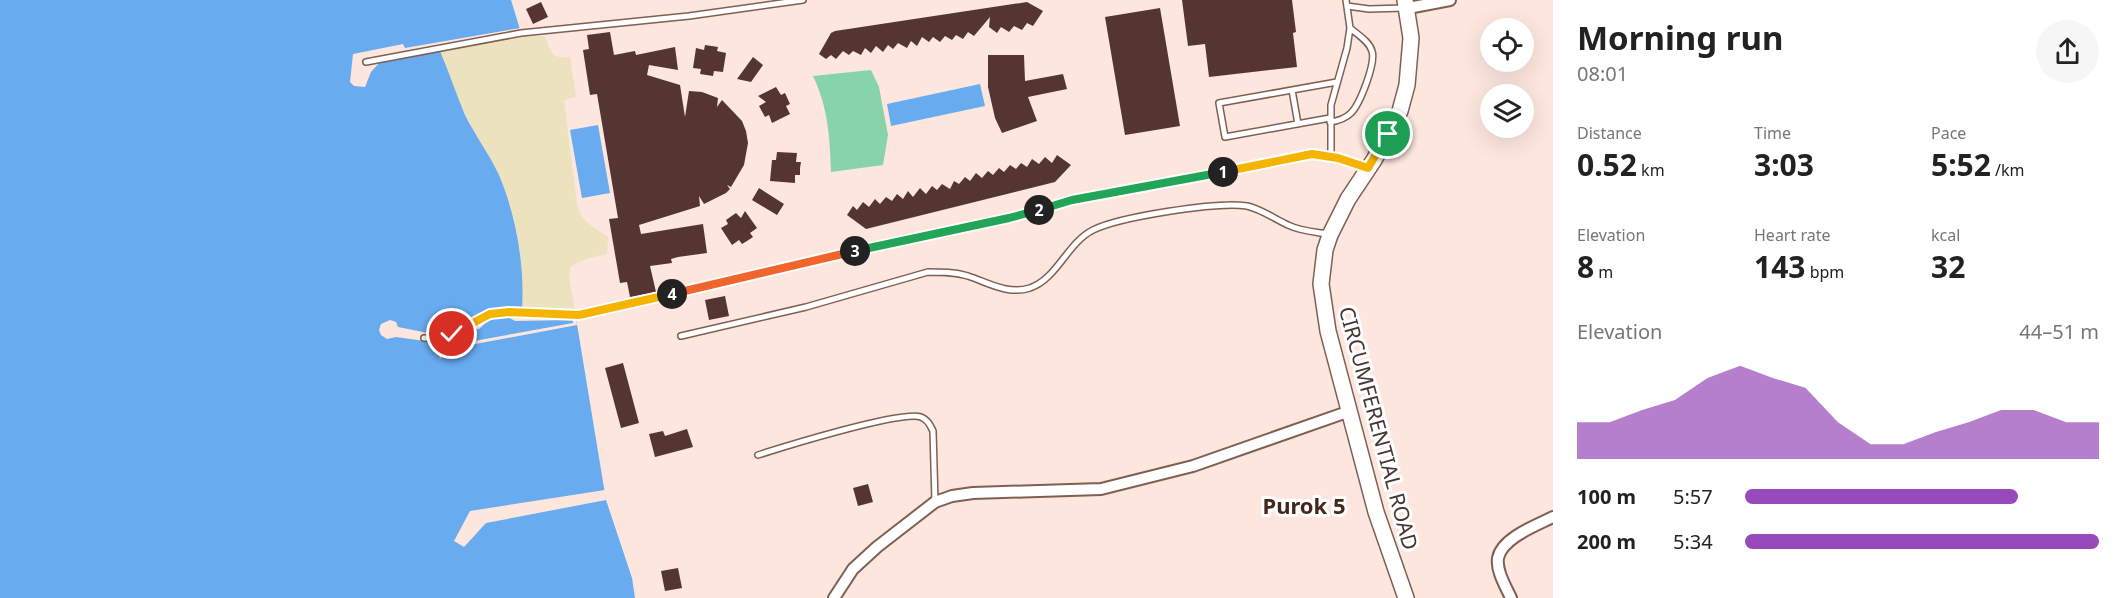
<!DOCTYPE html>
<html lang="en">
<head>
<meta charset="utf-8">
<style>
  :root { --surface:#fff; --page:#f6f6f6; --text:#222; --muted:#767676; --accent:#9849ba }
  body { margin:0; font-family:"Noto Sans",sans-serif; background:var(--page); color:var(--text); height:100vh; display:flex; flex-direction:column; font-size:22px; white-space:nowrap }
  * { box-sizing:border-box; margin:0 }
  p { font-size:20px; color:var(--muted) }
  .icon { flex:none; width:33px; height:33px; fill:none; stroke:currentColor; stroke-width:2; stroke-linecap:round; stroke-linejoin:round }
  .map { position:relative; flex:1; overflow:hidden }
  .details { display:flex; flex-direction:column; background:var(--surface); width:570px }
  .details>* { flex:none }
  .buttons { position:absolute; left:1480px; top:18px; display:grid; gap:12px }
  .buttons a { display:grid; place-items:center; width:54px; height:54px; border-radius:50%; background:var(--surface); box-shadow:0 6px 24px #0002; font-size:30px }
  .pin { position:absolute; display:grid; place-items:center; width:51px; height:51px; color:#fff; margin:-26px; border:3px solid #fff; border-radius:50%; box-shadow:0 2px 6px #0007 }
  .km { position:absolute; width:30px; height:30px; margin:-15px; border-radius:50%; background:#222; color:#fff; font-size:16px; line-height:30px; text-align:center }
  .round { display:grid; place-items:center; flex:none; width:63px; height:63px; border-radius:32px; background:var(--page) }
  .overview { display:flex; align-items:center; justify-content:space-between; height:102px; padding:0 24px }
  h1 { font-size:33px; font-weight:700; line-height:45px }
  .figures { display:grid; grid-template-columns:repeat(3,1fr); gap:9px; height:102px; padding:6px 24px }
  .figures div { display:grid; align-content:center }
  .figures b { font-size:30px; font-weight:700 }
  .figures small { font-size:16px; font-weight:400 }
  .figures p { font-size:16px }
  .chart { height:168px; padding:12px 24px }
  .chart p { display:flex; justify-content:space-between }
  .chart svg { width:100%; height:108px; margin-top:6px; fill:var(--accent); opacity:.7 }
  ul { padding:0 24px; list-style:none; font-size:20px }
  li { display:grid; grid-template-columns:96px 72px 1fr; align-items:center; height:45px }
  li i { height:15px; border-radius:8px; background:var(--accent) }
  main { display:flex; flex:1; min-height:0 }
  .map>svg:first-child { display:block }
  .green { fill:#87d4ab }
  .sand { fill:#ece2bd }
  .water { fill:#68abee }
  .pier { fill:#fde6dd }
  .building { fill:#553532 }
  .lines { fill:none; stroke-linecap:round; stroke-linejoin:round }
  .service-casing { stroke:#7f5f52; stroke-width:8 }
  .minor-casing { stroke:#7f5f52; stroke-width:14 }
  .secondary-casing { stroke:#7f5f52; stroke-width:18 }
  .service { stroke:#fff; stroke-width:5 }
  .minor { stroke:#fff; stroke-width:10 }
  .secondary { stroke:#fff; stroke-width:15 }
  .split-1-casing { stroke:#fff; stroke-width:12 }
  .split-2-casing { stroke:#fff; stroke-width:12 }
  .split-3-casing { stroke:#fff; stroke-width:12 }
  .split-4-casing { stroke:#fff; stroke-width:12 }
  .split-5-casing { stroke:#fff; stroke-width:12 }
  .split-1 { stroke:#f5b400; stroke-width:8 }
  .split-2 { stroke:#22a559; stroke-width:8 }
  .split-3 { stroke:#22a559; stroke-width:8 }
  .split-4 { stroke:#f0652b; stroke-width:8 }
  .split-5 { stroke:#f5b400; stroke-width:8 }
  .labels { text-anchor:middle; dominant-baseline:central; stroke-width:6; stroke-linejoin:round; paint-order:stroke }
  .street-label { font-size:21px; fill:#443630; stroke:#fff }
  .neighbourhood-label { font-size:22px; font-weight:bold; fill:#43271b; stroke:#fff }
</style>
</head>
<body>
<main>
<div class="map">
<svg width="1553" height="598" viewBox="0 0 1553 598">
  <rect width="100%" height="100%" fill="#fde6dd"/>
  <!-- green -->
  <path class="green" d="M871,70L879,87L888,135L883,165L831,172C830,138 828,107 813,76Z"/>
  <!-- sand -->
  <path class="sand" d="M522,36H544C553,51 548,59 570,57L576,97L564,100L577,204C582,223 593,226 608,237L607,254L586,259L571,266L569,277L575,312L522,309C525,266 517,215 499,175C489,154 475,135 465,114C455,94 448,72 440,50Z"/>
  <!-- water -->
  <path class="water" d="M0,0H511L522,36L440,51C449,72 456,94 465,115C475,135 489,154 499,175C516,215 525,266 522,309L575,312L606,500L632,578L635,598H0Z
    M980,84L985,106L891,126L887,104Z
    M598,125L610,193L582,198L570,130Z"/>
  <!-- pier -->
  <path class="pier" d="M520,28L522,36L380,62L371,72L365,87L354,86L350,82L353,54L403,44L405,48Z
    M491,309L575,312L577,325L454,348V353H445L440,359L438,349L444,344L451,343L452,345L573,323V320L515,321L506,316L494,315L479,329H472L440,343L396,337L387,339L381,335L379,330L381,324L390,320L396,322L398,327L438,335Z
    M605,490L606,500L486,523L464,547L454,541L470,511Z"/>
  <!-- building -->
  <path class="building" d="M1182,0H1292L1296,32L1293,33L1297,67L1209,77L1205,44L1188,46Z
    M541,2L548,17L533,24L526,9Z
    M1027,2L1043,11L1033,26L1027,23L1022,30L1014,26L1009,32L1001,27L997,33L989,27L990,17L974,36L968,32L963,39L956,35L952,40L945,36L940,42L933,37L929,42L922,37L917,46L911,41L907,48L898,43L893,49L888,45L883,52L876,46L871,53L865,48L861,55L853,51L849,55L843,51L836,59L831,55L826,59L819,54L831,33L835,31Z
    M1160,8L1180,126L1125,135L1105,17Z
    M610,32L614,55L635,51L636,55L675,47L678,70L649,65L647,75L680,85L685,117L689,91L702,92L718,98L717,107L722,100L742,121L746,131L748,143L744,165L731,187L727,185L730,189L726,193L704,204L699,196L700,206L639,225L641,234L703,224L707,253L678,257L671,259L672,263L650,266L656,292L630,297L627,282L620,283L609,219L618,218L597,94L590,95L583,50L589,49L587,35Z
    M705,45L718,47L717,51L726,53L723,72L714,71L713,76L700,74L701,69L693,68L696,48L704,50Z
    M988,55H1024L1025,81L1063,74L1067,89L1028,97L1037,121L1002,133L995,118L988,87Z
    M753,57L763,65L751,82L737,79Z
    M776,87L781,95L785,93L790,104L786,106L790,114L772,123L769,115L765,117L759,106L766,102L758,96Z
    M777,152L797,153L796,162H801L800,168V175H795V183L770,181L772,160H776Z
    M1057,155L1071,165L1055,182L866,229L847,215L853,206L857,210L863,202L869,207L875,199L880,204L886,197L892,201L897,194L903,199L908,191L913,197L920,188L926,194L932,186L937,190L942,184L950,189L954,181L959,184L965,177L970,181L976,173L982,178L988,171L993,175L999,168L1004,172L1010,165L1016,169L1021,163L1027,167L1032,159L1039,164L1045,157L1052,163Z
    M759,188L784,204L777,215L752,200Z
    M745,211L757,228L750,233L753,237L747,241L742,244L739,240L732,245L721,228L728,224L726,220L736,213L741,218Z
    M725,296L729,316L709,320L705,300Z
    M623,363L639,423L621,428L605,368Z
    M687,429L693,447L655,457L649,434L663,431L665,436Z
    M868,484L873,502L858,506L853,488Z
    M678,568L682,588L665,591L661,571Z"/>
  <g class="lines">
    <!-- service casing -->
    <g class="service-casing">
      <path id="service" d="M1347,6L1369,9L1405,8
        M366,62L521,33L689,16L803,0
        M1292,90L1298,124
        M1330,118L1225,137L1219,103L1337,82
        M1330,122C1338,121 1345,119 1351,113C1360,104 1376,63 1372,51C1369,41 1358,35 1350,28
        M1331,157V105L1347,48L1350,28L1346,0
        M681,336L806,307L928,272C942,272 955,272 968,276C989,283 1008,295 1030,288C1058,278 1067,243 1093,230C1119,217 1219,201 1247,206C1261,209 1275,219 1288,225C1300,231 1315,232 1328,234
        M424,338H442L490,314L509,312L579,315L843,254L1009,218L1072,200L1162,184L1297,156L1324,155L1366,167
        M758,455C783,447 902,410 921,417C928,420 930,425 933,431L935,502"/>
    </g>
    <!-- minor casing -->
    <g class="minor-casing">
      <path id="minor" d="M1408,8L1450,0
        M834,598L853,569L877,547L935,502L952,496L973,493L1101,489L1193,466L1350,411
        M1511,598C1506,587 1496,571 1498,558C1502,538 1537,525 1553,517"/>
    </g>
    <!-- secondary casing -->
    <g class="secondary-casing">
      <path id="secondary" d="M1405,0L1411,38L1407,85L1400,111L1374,160L1348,199L1330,235L1325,250L1321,284L1328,331L1376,512L1406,598"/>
    </g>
    <!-- service -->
    <use href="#service" class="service"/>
    <!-- minor -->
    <use href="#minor" class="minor"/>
    <!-- secondary -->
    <use href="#secondary" class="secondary"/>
  </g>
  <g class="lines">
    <!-- split-1 casing -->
    <g class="split-1-casing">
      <path id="split-1" d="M1223,172L1312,154L1338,158L1368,168L1388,134"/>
    </g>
    <!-- split-2 casing -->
    <g class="split-2-casing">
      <path id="split-2" d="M1039,210L1072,200L1223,172"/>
    </g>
    <!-- split-3 casing -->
    <g class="split-3-casing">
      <path id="split-3" d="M855,251L1009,218L1039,210"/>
    </g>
    <!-- split-4 casing -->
    <g class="split-4-casing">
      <path id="split-4" d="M672,294L855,251"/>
    </g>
    <!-- split-5 casing -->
    <g class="split-5-casing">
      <path id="split-5" d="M452,334L490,314L509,312L579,315L672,294"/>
    </g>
    <!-- split-1 -->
    <use href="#split-1" class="split-1"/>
    <!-- split-2 -->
    <use href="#split-2" class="split-2"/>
    <!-- split-3 -->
    <use href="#split-3" class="split-3"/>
    <!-- split-4 -->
    <use href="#split-4" class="split-4"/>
    <!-- split-5 -->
    <use href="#split-5" class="split-5"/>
  </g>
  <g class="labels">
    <!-- street labels -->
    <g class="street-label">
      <text transform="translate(1379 428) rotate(75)">CIRCUMFERENTIAL ROAD</text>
    </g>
    <!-- neighbourhood labels -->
    <g class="neighbourhood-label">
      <text x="1304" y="505">Purok 5</text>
    </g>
  </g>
</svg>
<div class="buttons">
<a><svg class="icon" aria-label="locate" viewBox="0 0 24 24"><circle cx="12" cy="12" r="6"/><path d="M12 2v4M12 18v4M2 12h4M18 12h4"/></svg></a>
<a><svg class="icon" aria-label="layers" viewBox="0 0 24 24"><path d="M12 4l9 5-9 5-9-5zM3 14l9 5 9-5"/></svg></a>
</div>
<div class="pin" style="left:1388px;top:134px;background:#1e9e55"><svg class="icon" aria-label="arrive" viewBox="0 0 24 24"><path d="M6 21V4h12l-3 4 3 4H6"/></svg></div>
<div class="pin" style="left:452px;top:334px;background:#d93025"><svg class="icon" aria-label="check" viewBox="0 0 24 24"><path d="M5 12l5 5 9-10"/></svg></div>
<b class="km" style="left:1223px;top:172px">1</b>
<b class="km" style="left:1039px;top:210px">2</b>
<b class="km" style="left:855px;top:251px">3</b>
<b class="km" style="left:672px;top:294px">4</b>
</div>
<section class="details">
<div class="overview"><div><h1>Morning run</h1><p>08:01</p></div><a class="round"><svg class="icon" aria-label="share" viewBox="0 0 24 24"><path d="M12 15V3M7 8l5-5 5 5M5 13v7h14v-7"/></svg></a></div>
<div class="figures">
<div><p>Distance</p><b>0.52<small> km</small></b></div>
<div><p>Time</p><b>3:03</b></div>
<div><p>Pace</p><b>5:52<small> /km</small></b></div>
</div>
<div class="figures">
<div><p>Elevation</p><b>8<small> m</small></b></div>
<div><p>Heart rate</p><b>143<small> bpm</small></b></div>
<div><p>kcal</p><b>32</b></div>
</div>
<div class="chart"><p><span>Elevation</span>44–51 m</p>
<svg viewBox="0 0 160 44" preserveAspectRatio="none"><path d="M0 44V29L10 29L20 24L30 20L40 11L50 6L60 11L70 15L80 29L90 38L100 38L110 33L120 29L130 24L140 24L150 29L160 29V44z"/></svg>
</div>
<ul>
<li><b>100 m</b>5:57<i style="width:77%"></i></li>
<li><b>200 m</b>5:34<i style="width:100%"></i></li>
</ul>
</section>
</main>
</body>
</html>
